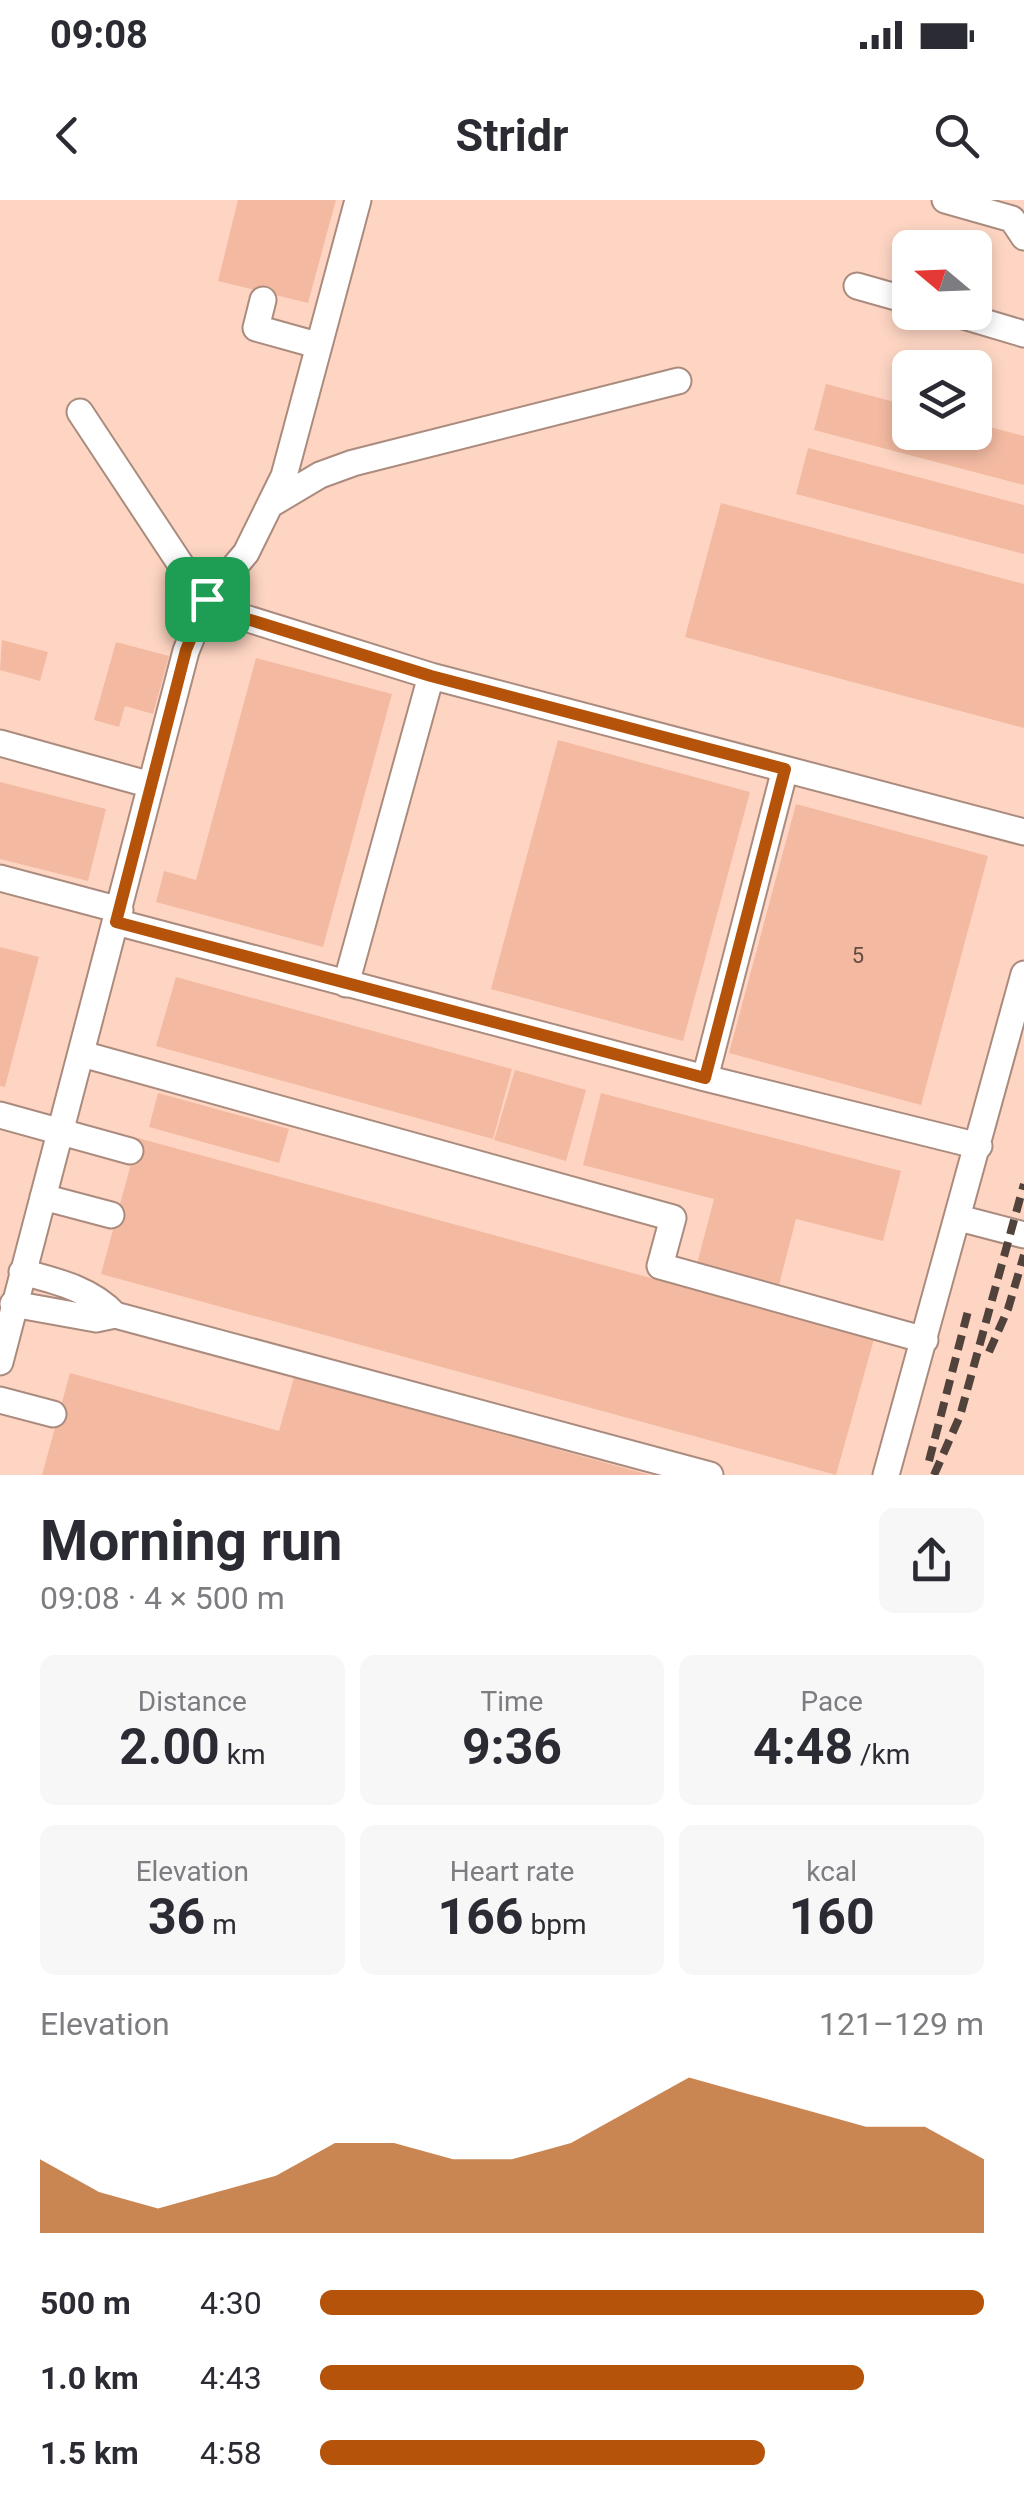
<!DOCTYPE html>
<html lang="en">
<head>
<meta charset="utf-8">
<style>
  :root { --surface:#fff; --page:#f7f7f7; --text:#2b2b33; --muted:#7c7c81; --accent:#b45309 }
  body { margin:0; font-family:Roboto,sans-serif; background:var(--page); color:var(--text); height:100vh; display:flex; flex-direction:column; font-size:38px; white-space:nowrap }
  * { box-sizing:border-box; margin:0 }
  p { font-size:32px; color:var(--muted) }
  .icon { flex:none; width:55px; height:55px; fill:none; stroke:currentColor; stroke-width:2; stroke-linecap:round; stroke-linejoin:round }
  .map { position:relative; height:1275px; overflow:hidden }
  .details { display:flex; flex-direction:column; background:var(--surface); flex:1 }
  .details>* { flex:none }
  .needle { width:65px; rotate:289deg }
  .controls { position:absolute; left:892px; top:30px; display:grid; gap:20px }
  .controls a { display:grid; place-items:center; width:100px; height:100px; border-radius:15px; background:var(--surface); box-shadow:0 5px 15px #0003; font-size:50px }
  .pin { position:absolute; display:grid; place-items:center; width:85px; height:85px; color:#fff; margin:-42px; border-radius:20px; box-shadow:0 5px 15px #0006 }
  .round { display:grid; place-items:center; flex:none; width:105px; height:105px; border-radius:15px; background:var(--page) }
  .overview { display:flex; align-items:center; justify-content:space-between; height:170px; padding:0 40px }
  h1 { font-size:55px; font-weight:700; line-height:75px }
  .figures { display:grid; grid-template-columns:repeat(3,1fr); gap:15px; height:170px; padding:10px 40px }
  .figures div { display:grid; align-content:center; border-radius:15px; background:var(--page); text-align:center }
  .figures b { font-size:50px; font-weight:700 }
  .figures small { font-size:28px; font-weight:400 }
  .figures p { font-size:28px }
  .chart { height:280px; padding:20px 40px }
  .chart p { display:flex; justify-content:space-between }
  .chart svg { width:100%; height:180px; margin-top:10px; fill:var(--accent); opacity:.7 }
  ul { padding:0 40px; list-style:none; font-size:32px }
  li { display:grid; grid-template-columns:160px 120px 1fr; align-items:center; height:75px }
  li i { height:25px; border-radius:12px; background:var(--accent) }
  .status { display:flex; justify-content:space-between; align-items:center; height:70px; padding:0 50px; background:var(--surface); direction:ltr }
  .status svg { height:28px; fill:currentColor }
  header { display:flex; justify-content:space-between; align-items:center; height:130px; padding:0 40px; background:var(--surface); font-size:45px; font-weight:700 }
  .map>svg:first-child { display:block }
  .built { fill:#fed5c3; fill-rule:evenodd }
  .building { fill:#f3baa1 }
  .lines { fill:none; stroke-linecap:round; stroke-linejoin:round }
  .minor-casing { stroke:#aa8b7e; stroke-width:29 }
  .minor { stroke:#fff; stroke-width:25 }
  .rail { stroke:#51423c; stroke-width:8; stroke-dasharray:15 8; stroke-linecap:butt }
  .route-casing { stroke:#fff; stroke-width:20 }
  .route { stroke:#b45309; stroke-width:12 }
  .labels { text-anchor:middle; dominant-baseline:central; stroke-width:10; stroke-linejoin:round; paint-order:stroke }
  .number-label { font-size:22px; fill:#644c42 }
</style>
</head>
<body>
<div class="status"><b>09:08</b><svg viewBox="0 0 49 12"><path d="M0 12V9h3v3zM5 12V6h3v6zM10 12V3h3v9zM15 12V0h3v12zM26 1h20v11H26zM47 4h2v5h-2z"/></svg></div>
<header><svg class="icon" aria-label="back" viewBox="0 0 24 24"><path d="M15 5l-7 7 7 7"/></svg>Stridr<svg class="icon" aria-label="search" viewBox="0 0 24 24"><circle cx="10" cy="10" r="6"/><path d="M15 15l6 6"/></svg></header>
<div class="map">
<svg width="1024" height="1275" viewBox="0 0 1024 1275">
  <rect width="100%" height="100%" fill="#fbe0d4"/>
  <!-- built -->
  <path class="built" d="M0,0H1024V1275H0ZM910,48H975V112H910ZM910,168H975V232H910Z"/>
  <!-- building -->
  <path class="building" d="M238,0H336L308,103L218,81Z
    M826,184L910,206V232H975V223L1024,236V285L814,230Z
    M808,248L1024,305V354L796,294Z
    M721,303L1024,384V528L685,437Z
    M2,440L48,452L40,481L0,470Z
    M116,442L169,456L153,514L125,506L119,527L94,520Z
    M256,458L392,494L323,747L156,702L164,671L196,680Z
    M558,540L750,592L683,841L491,789Z
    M0,582L106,609L88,681L0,659Z
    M796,604L988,656L921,905L729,853Z
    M0,747L39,757L5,887L0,886Z
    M176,777L512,869L493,939L156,846Z
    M515,870L586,890L566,961L494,940Z
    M158,893L289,929L279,963L149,927Z
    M601,893L901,971L883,1041L796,1019L779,1085L697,1064L714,999L583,965Z
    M138,938L874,1139L836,1275L101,1074Z
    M70,1173L279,1231L294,1177L650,1275H42Z"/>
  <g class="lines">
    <!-- minor casing -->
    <g class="minor-casing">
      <path id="minor" d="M945,0L1012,19L1024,37
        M857,86L910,101
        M263,100L256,128L317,145
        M950,112L1024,134
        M80,212L187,374L207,399L245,418L431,476L1024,632
        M273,303L320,275L353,263L678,181
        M0,543L151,585
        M0,678L120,710
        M116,722L705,878L979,946
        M346,784L431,476
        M82,854L673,1018L660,1066L925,1140
        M705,878L785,569
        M0,915L130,951
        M43,997L111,1015
        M959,1018L1024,1035
        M22,1072C56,1081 91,1089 115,1115L710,1275
        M13,1104L96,1119L115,1115
        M0,1162L186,451L207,399L246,353L284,276L358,0
        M0,1200L53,1214
        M886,1275L1024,774"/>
    </g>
    <!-- minor -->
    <use href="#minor" class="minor"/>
    <!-- rail -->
    <path class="rail" d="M989,1152L1008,1109L1024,1055
      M929,1261L968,1111
      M934,1275L960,1216L1024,984"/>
  </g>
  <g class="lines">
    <!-- route casing -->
    <g class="route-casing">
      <path id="route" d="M207,399L244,418L431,476L785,569L705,878L116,722L186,450Z"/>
    </g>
    <!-- route -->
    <use href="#route" class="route"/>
  </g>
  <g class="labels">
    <!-- number labels -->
    <g class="number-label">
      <text x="858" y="755">5</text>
    </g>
  </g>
</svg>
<div class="controls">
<a><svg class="needle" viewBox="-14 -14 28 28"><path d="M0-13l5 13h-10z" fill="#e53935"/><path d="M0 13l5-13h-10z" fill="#7c7c81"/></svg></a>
<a><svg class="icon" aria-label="layers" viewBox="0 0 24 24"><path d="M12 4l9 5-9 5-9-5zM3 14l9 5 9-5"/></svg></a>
</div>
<div class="pin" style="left:207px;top:399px;background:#1e9e55"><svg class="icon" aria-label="arrive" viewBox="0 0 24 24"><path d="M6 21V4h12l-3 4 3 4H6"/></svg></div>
</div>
<section class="details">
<div class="overview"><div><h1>Morning run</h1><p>09:08 · 4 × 500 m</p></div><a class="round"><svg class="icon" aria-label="share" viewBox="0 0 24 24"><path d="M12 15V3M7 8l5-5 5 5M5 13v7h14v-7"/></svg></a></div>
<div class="figures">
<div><p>Distance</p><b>2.00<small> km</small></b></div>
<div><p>Time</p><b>9:36</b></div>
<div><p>Pace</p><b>4:48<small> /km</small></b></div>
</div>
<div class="figures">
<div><p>Elevation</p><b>36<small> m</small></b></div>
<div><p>Heart rate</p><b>166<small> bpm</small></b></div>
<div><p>kcal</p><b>160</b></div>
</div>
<div class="chart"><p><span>Elevation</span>121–129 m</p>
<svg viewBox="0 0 160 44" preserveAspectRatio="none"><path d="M0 44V26L10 34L20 38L30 34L40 30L50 22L60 22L70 26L80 26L90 22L100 14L110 6L120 10L130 14L140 18L150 18L160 26V44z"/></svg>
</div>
<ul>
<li><b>500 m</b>4:30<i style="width:100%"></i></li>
<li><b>1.0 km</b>4:43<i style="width:82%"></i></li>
<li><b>1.5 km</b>4:58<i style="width:67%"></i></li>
</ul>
</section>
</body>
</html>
